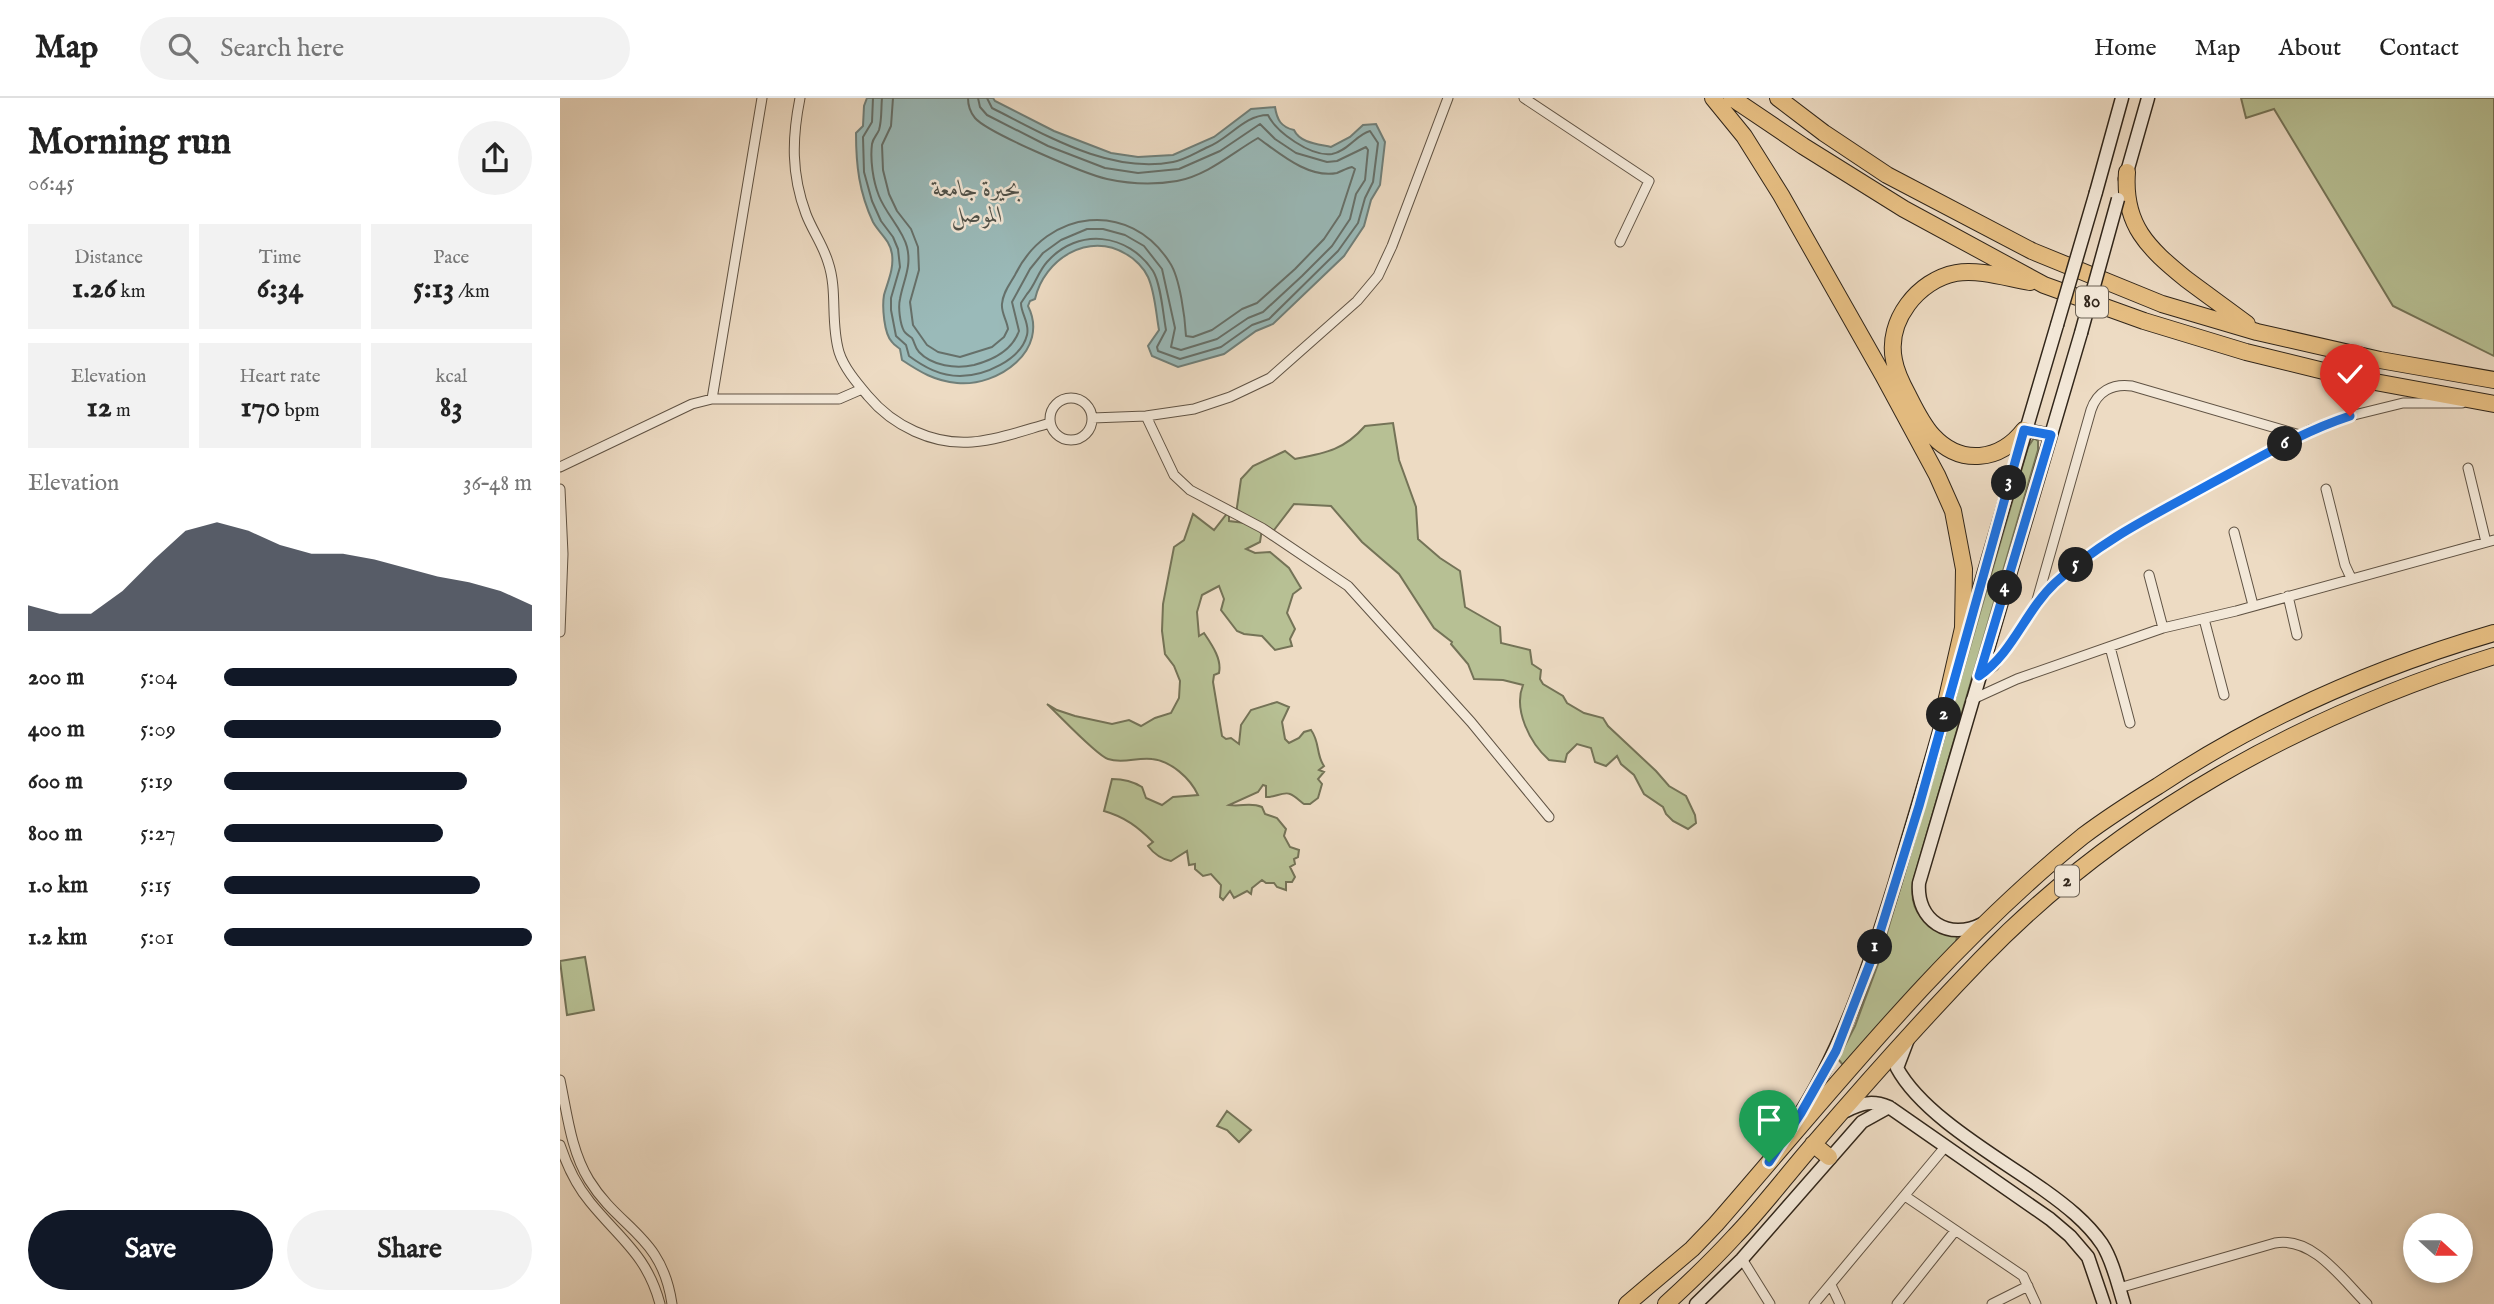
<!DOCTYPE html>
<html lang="en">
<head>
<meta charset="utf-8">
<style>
  :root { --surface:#fff; --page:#f2f2f2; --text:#222; --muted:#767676; --line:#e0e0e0; --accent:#111827 }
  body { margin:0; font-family:"IM FELL English",Amiri,serif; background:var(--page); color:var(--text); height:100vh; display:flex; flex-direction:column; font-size:26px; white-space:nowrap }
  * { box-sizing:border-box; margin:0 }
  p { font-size:23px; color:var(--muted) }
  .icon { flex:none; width:38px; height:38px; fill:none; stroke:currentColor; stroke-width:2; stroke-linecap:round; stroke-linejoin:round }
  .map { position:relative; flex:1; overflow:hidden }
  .drawer { display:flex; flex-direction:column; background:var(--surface); width:560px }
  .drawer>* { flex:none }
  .needle { width:46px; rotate:111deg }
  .buttons { position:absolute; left:1843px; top:1115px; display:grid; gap:14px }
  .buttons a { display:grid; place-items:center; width:70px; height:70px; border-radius:50%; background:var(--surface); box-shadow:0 4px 10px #0003; font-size:35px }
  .pin { position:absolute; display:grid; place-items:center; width:60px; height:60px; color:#fff; margin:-72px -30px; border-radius:50% 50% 50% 0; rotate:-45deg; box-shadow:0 0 7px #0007 }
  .pin .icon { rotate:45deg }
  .km { position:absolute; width:35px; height:35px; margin:-18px; border-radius:50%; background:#222; color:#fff; font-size:19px; line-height:35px; text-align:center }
  .round { display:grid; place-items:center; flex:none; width:74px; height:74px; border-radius:37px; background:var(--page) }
  .overview { display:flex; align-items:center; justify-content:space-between; height:119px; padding:0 28px }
  h1 { font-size:38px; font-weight:700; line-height:52px }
  .stats { display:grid; grid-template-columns:repeat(3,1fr); gap:10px; height:119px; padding:7px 28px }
  .stats div { display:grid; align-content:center; border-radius:0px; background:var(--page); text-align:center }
  .stats b { font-size:30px; font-weight:700 }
  .stats small { font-size:19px; font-weight:400 }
  .stats p { font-size:19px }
  .chart { height:196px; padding:14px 28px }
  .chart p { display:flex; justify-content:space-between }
  .chart svg { width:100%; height:126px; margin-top:7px; fill:var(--accent); opacity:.7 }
  .action { display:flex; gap:14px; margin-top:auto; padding:14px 28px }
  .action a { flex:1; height:80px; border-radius:42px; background:var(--accent); color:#fff; font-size:28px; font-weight:700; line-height:80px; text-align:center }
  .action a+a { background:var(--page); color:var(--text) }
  ul { padding:0 28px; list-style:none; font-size:23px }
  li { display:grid; grid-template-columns:112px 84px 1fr; align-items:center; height:52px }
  li i { height:18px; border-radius:9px; background:var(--accent) }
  header { display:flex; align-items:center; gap:42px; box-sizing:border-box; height:98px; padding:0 35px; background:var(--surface); border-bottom:2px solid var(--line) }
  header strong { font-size:33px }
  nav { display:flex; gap:38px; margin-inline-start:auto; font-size:24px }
  .search { width:490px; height:63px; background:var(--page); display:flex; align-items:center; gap:18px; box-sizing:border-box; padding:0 24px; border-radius:38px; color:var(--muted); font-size:26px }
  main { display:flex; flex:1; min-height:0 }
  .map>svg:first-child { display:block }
  .green { fill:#b7c094; stroke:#747357; stroke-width:2 }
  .water { fill:#9abab9; stroke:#707f79; stroke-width:2 }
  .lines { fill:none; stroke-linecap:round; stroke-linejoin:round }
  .shore { stroke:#66706a; stroke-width:2 }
  .street-casing { stroke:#605344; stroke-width:11 }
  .secondary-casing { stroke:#31261a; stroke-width:15 }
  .highway-casing { stroke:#31261a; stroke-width:18 }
  .street { stroke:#f3e8d8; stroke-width:9 }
  .secondary { stroke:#f3e8d8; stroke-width:12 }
  .highway { stroke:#e6be82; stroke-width:16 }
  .secondary-bridge-casing { stroke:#31261a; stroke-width:15; stroke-linecap:butt }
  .secondary-bridge { stroke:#f3e8d8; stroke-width:12 }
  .route-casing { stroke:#fff; stroke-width:14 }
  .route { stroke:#1a73e8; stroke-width:9 }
  .labels { text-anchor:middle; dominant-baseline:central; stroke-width:5; stroke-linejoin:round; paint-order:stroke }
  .shield { fill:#f3e8d8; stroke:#6b6053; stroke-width:2 }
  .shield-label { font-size:19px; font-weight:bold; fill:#31261a }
  .water-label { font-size:23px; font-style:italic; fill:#50524a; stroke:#f3e8d8 }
</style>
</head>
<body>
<header>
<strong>Map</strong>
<div class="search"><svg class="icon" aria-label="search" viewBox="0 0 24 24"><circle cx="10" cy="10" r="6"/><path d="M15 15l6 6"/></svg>Search here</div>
<nav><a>Home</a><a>Map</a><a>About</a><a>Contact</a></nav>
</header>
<main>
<section class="drawer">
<div class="overview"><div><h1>Morning run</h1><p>06:45</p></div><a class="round"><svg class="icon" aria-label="share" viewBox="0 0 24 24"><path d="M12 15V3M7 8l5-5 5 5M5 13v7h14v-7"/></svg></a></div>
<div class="stats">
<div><p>Distance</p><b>1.26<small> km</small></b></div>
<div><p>Time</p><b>6:34</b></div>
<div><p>Pace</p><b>5:13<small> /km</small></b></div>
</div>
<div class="stats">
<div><p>Elevation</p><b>12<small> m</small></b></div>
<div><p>Heart rate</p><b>170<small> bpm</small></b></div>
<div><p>kcal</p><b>83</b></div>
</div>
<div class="chart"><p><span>Elevation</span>36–48 m</p>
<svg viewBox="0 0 160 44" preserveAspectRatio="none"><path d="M0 44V35L10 38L20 38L30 30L40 19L50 9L60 6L70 9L80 14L90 17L100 17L110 19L120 22L130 25L140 27L150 30L160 35V44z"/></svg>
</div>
<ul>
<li><b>200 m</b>5:04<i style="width:95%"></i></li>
<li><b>400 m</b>5:09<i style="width:90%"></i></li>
<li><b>600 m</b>5:19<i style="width:79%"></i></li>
<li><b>800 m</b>5:27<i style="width:71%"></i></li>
<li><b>1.0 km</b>5:15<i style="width:83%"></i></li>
<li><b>1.2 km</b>5:01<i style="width:100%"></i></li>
</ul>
<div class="action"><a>Save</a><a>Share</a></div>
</section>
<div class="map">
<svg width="1934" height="1206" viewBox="0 0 1934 1206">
  <rect width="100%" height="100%" fill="#eddbc3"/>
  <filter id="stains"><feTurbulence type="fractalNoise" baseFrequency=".00286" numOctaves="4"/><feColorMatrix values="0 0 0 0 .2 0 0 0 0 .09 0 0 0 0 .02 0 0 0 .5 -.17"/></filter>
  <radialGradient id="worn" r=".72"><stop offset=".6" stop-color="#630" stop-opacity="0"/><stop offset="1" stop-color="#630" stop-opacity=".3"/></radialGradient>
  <!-- green -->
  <path class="green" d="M1681,0H1934V258L1833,208L1714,11L1686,20Z
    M833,325L839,362L856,409L858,441L880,460L900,473L905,509L940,529L941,545L970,552L972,566L981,572L980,581L983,586L1003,598L1007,605L1024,615L1043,620L1048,628L1096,673L1109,688L1126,698L1135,717L1136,725L1128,731L1113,723L1106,716L1103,709L1084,696L1074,677L1061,666L1057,658L1046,668L1035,664L1031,650L1017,646L1007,656L1005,664L989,662C970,645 953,612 963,587L943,582L914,581L908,566L891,546L892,544L874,530L839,476L802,444L771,408L734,406L711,436L702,431L700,444L686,451L695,455L710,454L729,470L741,490L733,496L727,515L735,531L730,541L732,548L715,552L702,538L684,536L677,533L661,512L664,501L659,488L642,497L637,514L639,538L644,535C652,547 662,561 659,575L654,577L653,584L662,638L666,641L671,640L679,646L681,627L691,612L717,604L729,609L722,624L725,641L729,645L739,640L744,634L751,632C760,644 756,657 764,668L759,672L764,674L758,681L762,686L758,700L750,706H744C741,704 734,697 730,696C724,693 713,700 706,699V688L703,687L698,694L669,707C682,709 690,704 702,709L705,716L717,720L726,731L724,738L730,749L739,752L738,759L734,761L735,766L730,769L735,779L732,784H726V792L717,789L714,785H706L702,782L692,790L691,796L687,793L674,800L670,793L663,802L660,799L661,787L651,776L643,778L635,771V766L629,767L627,753L611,763C601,761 594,756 588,748L593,744C578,729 565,719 544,713L552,681C562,681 574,684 582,689L586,700L602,707L613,699L638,697C630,680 611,663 592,661C577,659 563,666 548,661C537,658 498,616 487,606L497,612L515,618L552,626L569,622L581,628L595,620L611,615L619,600L620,583L614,568L605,556L602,533L603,506L614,449L624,442L633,416L654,432L669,413V423L694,426L676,416L681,381L693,368L725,353L735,361C766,355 784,352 805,328Z
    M1474,340L1478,343V352L1353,784C1348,818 1368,829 1397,838L1396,845L1283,967L1278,961L1295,928L1318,866L1468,349Z
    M25,859L34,912L7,917L0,863Z
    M667,1013L691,1032L679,1044L667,1032L657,1028Z"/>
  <!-- water -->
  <path class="water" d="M307,0H433L435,3L494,33L551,55L578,59L613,57L654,39L691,11L715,9C717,22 721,29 734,32C740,45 758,46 771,49L790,39L803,27L816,26L825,44L820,87L811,102L804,128L784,158L713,226L696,233L664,256L618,269L592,258L588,248L599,232C596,216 595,194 588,179C584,170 575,161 566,156C529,133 484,161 475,201L470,203L468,208C490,252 438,289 397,285C375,283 360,274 342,262L340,251C338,249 334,247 332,244C324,236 322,209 324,197C328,183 334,171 332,156C330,142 319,135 313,124C299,94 296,67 296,35L303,28L304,8Z"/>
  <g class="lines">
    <!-- shore -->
    <path class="shore" d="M313,0L312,24L303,39L304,74L312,103L321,123L333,139L338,151L340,169L331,200V212L336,238L346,247L349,258C364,269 380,278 400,278C424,278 461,262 467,237C470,225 461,216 461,205C463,202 465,199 467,196C475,187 478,174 487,164C518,129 568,135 593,173C601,186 603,216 606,232L597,249L598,253L620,261L661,249L692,227L709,221L778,153L798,125L805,100L813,84L818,45L810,33C797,36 788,53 772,56C751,59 716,34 708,17C684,17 669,41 648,49C637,54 625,62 613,64C549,76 486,37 432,10L427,0
      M322,0C321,10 322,22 319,32C317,37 313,40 312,46C310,62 313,83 319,98C326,116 343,132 347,149C352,169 343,183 340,201C338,209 340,226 344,233C346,236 349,238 352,240C355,245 355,250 359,254C372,268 396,271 414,267C433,262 452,253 459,233L452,204L470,171L483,155L501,142L527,131H543L565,137L584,148L602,171L615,230L611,249L621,252L657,241L688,220L703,214L742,178L772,148L790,121L796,96L805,82L808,52L806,49L777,63L767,64L736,55L715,41L700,26L660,53L619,71L578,75L545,70L488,48L427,17L420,9L418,0
      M333,0L331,28L322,47L323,72L329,96L337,113L351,131L358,149L359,172L350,204L353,227L367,247L378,254L400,259L432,249L444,239L448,231C447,222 441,215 442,206C443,194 450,186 455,177C487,111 570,101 610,165C620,180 625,220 626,238L633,239L652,232L682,211L697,205L735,171L764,141L780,117L795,71L792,69C787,70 782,73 777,75C748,81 718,54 698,40C672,55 648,77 617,83C594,87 570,86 547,81C525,76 428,35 415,20C410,14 408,8 408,0"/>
    <!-- street casing -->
    <g class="street-casing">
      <path id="street" d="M240,0C232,40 231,76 246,116C252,132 263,147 268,164C278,193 270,224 279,254C284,270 297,285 308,298C333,328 373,347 412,344C438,342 465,332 490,325
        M964,0L1089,83L1060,144
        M490 321a21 21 0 1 1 42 0a21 21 0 1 1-42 0Z
        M152,301L202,0
        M586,318L614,377L630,392L702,430L788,488L911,624L989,719
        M532,320L586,318L634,311L670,299L710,280L797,203L818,178L832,148L888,0
        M0,369L132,306L152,301H279L302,291
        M1908,370L1926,444
        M0,391L3,456L0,534
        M1766,391L1785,467L1791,480
        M1674,434L1693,507
        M1589,477L1603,530
        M1728,498L1737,537
        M1477,502L1531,312C1537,294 1552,285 1572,288L1740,337
        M1644,521L1664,597
        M1550,549L1570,625
        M1420,577L1434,568L1486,493L1535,452L1566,433L1750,332L1790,318L1843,305H1902
        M1411,602L1457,581L1603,530L1676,513L1934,442
        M0,982C7,1015 11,1053 29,1082C60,1132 102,1137 112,1206
        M0,1047C7,1068 16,1087 30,1104C60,1141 87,1157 100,1206
        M1345,1098L1463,1178L1476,1206
        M1182,1161L1210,1206
        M1271,1187L1280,1206
        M1559,1190L1715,1145C1753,1138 1783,1182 1807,1206
        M1254,1206L1385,1049
        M1337,1206L1395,1133
        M1432,1206L1468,1188"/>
    </g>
    <!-- secondary casing -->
    <g class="secondary-casing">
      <path id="secondary" d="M1565,81L1588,0
        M1536,94L1562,0
        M1464,332L1491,337
        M1407,532L1497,227
        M1422,826C1389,843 1356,823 1359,785L1521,235
        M1348,941L1337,970C1363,1018 1439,1060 1484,1092C1505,1107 1527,1124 1542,1146C1553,1163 1558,1187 1564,1206
        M1286,1013C1302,1005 1312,1002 1329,1009L1490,1121L1510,1138L1528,1159L1544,1206
        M1234,1025C1283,951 1309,869 1335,785C1351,730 1368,675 1383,620
        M1136,1206L1182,1161L1302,1024L1329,1009"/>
    </g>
    <!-- highway casing -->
    <g class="highway-casing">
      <path id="highway" d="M1153,0L1184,38L1221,97L1323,277L1377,377L1393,413L1404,471L1403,530L1381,626
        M1172,0L1243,48L1344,111L1484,187L1584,223L1686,254L1788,279L1934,306
        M1218,0L1264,35L1327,77L1472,153L1602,206L1697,234L1820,262L1934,282
        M1567,74C1563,127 1588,150 1626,181C1646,196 1667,211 1687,226
        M1464,332C1440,363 1401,368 1373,338C1362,326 1355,311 1348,297C1342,286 1336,274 1334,262C1326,223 1358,182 1396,175C1419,171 1447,180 1470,184
        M1253,1046L1269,1059
        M1067,1206L1132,1151L1156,1126C1272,993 1384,850 1523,738C1547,720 1572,704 1598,688C1702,619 1814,570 1934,535
        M1106,1206C1130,1184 1153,1162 1175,1138C1202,1110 1226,1078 1252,1048C1306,985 1363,921 1421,861C1560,717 1744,617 1934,558"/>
    </g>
    <!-- street -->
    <use href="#street" class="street"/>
    <!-- secondary -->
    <use href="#secondary" class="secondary"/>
    <!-- highway -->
    <use href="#highway" class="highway"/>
    <!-- secondary-bridge casing -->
    <g class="secondary-bridge-casing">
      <path id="secondary-bridge" d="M1497,227L1536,94
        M1521,235L1558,101"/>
    </g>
    <!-- secondary-bridge -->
    <use href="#secondary-bridge" class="secondary-bridge"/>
  </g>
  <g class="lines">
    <!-- route casing -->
    <g class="route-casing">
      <path id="route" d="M1209,1064L1241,1015L1276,953L1312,860L1359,708L1464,332L1491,337L1419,578C1453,555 1465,513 1495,485C1541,442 1598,415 1652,385C1697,361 1741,334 1790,318"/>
    </g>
    <!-- route -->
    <use href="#route" class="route"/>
  </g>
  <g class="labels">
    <!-- shield labels -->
    <g class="shield">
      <rect x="1516" y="188.5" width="32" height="31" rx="5"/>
      <rect x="1495" y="767.5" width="24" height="31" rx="5"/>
    </g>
    <g class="shield-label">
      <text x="1532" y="204">80</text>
      <text x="1507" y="783">2</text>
    </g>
    <!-- water labels -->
    <g class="water-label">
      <text x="417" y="91">بحيرة جامعة<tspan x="417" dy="26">الموصل</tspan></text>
    </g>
  </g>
  <rect width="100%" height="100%" filter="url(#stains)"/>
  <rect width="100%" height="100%" fill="url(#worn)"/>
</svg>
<div class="buttons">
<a><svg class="needle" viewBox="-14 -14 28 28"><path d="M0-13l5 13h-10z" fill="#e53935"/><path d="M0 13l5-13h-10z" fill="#767676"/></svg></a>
</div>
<div class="pin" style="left:1209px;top:1064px;background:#1e9e55"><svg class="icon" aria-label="arrive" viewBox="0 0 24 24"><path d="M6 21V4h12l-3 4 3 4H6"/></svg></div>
<div class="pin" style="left:1790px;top:318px;background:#d93025"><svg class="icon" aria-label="check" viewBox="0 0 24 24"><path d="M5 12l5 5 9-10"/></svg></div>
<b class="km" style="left:1315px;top:849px">1</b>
<b class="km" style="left:1384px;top:617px">2</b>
<b class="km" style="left:1449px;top:385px">3</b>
<b class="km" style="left:1445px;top:490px">4</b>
<b class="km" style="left:1516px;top:467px">5</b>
<b class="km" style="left:1725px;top:346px">6</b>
</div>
</main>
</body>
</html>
